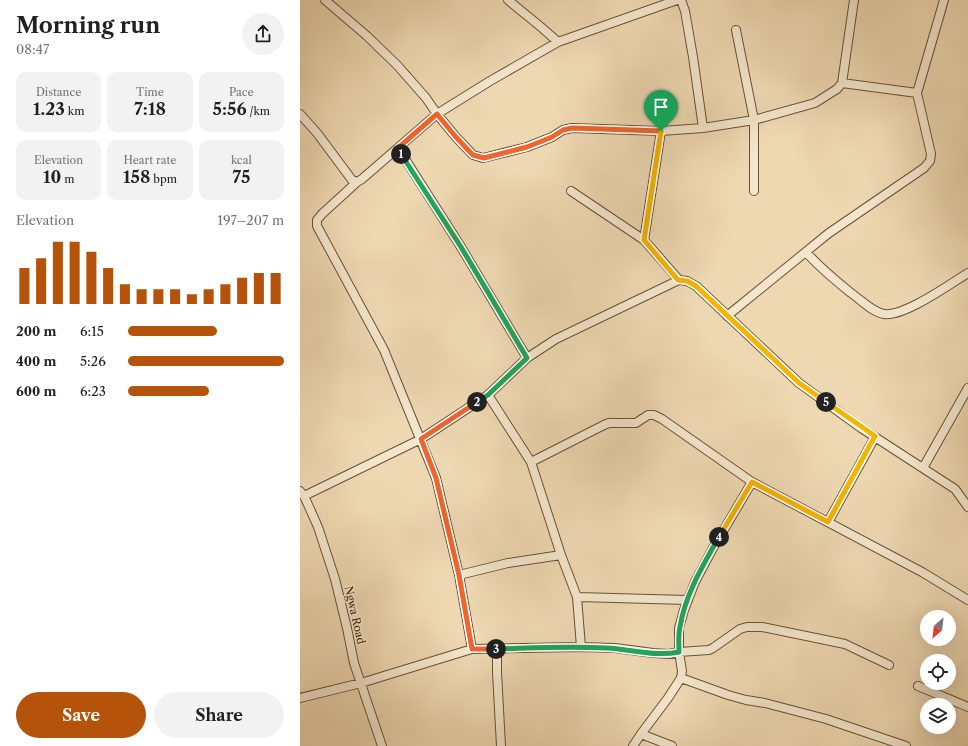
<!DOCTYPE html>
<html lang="en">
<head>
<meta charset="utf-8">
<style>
  :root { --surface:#fff; --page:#f2f2f2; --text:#202124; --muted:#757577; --accent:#b45309 }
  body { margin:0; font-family:"Libre Caslon Text",serif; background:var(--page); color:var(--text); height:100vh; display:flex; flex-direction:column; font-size:15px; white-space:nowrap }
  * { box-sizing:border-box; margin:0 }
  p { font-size:13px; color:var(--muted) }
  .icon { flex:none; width:22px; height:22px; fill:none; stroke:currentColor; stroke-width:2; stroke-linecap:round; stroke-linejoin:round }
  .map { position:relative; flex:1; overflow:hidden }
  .details { display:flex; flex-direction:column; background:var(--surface); width:300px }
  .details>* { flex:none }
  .needle { width:26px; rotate:208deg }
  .fabs { position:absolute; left:620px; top:610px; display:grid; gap:8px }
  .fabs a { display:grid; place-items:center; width:36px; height:36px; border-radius:50%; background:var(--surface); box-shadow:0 4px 16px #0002; font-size:20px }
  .pin { position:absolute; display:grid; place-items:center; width:34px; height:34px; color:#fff; margin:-41px -17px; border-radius:50% 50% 50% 0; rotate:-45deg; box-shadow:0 0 4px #0007 }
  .pin .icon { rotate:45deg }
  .km { position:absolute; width:20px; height:20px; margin:-10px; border-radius:50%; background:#222; color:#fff; font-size:11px; line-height:20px; text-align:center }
  .round { display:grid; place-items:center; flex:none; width:42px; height:42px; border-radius:21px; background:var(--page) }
  .summary { display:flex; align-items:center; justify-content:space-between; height:68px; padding:0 16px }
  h1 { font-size:22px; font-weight:700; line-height:30px }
  .stats { display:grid; grid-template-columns:repeat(3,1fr); gap:6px; height:68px; padding:4px 16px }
  .stats div { display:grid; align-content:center; border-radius:10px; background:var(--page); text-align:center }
  .stats b { font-size:17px; font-weight:700 }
  .stats small { font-size:11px; font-weight:400 }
  .stats p { font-size:11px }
  .chart { height:112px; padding:8px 16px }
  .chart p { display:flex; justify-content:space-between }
  .chart svg { width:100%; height:72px; margin-top:4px; stroke:var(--accent); stroke-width:6 }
  .action { display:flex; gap:8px; margin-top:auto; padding:8px 16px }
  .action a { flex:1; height:46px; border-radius:24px; background:var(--accent); color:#fff; font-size:16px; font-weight:700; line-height:46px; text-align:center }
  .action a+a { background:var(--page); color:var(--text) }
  ul { padding:0 16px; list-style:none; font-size:13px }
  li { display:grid; grid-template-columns:64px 48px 1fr; align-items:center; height:30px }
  li i { height:10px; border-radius:5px; background:var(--accent) }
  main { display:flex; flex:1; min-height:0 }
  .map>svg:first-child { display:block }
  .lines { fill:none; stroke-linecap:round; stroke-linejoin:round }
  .street-casing { stroke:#695232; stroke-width:10 }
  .street { stroke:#f4e6cd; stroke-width:8 }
  .split-1-casing { stroke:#fff; stroke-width:8 }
  .split-2-casing { stroke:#fff; stroke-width:8 }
  .split-3-casing { stroke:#fff; stroke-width:8 }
  .split-4-casing { stroke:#fff; stroke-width:8 }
  .split-5-casing { stroke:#fff; stroke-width:8 }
  .split-6-casing { stroke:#fff; stroke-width:8 }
  .split-1 { stroke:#f0652b; stroke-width:5 }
  .split-2 { stroke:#22a559; stroke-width:5 }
  .split-3 { stroke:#f0652b; stroke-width:5 }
  .split-4 { stroke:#22a559; stroke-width:5 }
  .split-5 { stroke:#f5b400; stroke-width:5 }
  .split-6 { stroke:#f5b400; stroke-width:5 }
  .labels { text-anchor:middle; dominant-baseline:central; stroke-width:3; stroke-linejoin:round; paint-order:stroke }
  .street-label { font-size:11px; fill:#3d2607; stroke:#f4e6cd }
</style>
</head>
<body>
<main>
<section class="details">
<div class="summary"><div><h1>Morning run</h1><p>08:47</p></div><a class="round"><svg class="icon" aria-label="share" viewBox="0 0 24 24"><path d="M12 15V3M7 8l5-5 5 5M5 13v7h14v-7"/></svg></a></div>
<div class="stats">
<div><p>Distance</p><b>1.23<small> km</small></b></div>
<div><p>Time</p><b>7:18</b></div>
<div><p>Pace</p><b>5:56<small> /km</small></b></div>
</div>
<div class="stats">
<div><p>Elevation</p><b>10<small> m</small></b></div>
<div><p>Heart rate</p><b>158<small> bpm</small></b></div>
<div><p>kcal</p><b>75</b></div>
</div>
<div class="chart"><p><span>Elevation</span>197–207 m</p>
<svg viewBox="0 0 160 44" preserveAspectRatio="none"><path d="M5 44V22M15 44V16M25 44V6M35 44V6M45 44V12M55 44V22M65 44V32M75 44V35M85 44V35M95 44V35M105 44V38M115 44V35M125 44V32M135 44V28M145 44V25M155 44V25"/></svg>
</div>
<ul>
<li><b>200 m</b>6:15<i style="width:57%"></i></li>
<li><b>400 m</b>5:26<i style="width:100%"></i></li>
<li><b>600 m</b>6:23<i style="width:52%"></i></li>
</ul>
<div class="action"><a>Save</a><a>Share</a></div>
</section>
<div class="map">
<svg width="668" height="746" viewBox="0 0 668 746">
  <rect width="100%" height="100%" fill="#eed8b2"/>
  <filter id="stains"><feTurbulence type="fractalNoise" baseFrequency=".005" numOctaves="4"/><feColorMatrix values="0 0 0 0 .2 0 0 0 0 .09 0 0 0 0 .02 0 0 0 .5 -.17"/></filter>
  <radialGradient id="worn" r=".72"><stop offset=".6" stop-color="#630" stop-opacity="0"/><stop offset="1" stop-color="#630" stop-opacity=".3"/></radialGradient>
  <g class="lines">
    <!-- street casing -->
    <g class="street-casing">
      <path id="street" d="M25,0L67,36L97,65L126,98L137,114L155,136L173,155L183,158L227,147L252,137L263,130L272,128L361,131L403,128L454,120L515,103L537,89L542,83L554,0
        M208,0L241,27L258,42
        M381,0L385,11L393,57L403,128
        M436,30L454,120V191
        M542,83L617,93
        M0,114L17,133L52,180L57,182
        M98,148L161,247L227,358
        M271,191L344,240L379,280
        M344,240L361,131
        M506,252C520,268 535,280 551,293C561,300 572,312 584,314C604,317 650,284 668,273
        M427,316L529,233L624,168L630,161L631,154L617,93L644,0
        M188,395L231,462L261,555L277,597L281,647
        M231,462L304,425L309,423H336L348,415H354L362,419L452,482L622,572L668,600
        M623,468L668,388
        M0,491L4,496L10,509L18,527L35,579L47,628L54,663L82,746
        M4,496L121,439L188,395L227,358L256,339L379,280L387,281L396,286L499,383L561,428L655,489L668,507
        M528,522L575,437
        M159,575L208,563L261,555
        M277,597L388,600
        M172,649L159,575L136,478L84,350L17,226V220L22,214L57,182L62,179L137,114L190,81L258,42L377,0
        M197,649V672L201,746
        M381,678L428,695L446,700L465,703L526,719L606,746
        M618,686L668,707
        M0,698L61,683L172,649L281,647L315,648L353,653L369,654L379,652L409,650L413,648L440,629L447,627H462L545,644L589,665
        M341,734L372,746
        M333,746L341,734L368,698L381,678L382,671L379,652V628L384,610L395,582L413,548L452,482"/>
    </g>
    <!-- street -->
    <use href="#street" class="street"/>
  </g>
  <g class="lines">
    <!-- split-1 casing -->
    <g class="split-1-casing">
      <path id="split-1" d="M101,154L98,148L137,114L155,136L169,151L173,155L184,158L227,147L252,137L263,130L272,128L361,131"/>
    </g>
    <!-- split-2 casing -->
    <g class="split-2-casing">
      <path id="split-2" d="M101,154L161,247L227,358L188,395L177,402"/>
    </g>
    <!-- split-3 casing -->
    <g class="split-3-casing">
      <path id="split-3" d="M177,402L121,439L136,478L159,575L172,649H196"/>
    </g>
    <!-- split-4 casing -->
    <g class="split-4-casing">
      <path id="split-4" d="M196,649C233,648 269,646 306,648C330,649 355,657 379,652C379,644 378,635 380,627C385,595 403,565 419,537"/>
    </g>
    <!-- split-5 casing -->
    <g class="split-5-casing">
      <path id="split-5" d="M419,537L452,482L528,522L575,436L526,402"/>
    </g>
    <!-- split-6 casing -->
    <g class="split-6-casing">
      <path id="split-6" d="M361,131L344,240L378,280L387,281L396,286L499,383L526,402"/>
    </g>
    <!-- split-1 -->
    <use href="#split-1" class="split-1"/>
    <!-- split-2 -->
    <use href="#split-2" class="split-2"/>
    <!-- split-3 -->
    <use href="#split-3" class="split-3"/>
    <!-- split-4 -->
    <use href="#split-4" class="split-4"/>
    <!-- split-5 -->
    <use href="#split-5" class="split-5"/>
    <!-- split-6 -->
    <use href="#split-6" class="split-6"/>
  </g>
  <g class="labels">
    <!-- street labels -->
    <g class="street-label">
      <text transform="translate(55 615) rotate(77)">Ngwa Road</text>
    </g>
  </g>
  <rect width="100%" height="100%" filter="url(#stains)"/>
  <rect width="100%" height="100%" fill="url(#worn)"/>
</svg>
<div class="fabs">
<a><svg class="needle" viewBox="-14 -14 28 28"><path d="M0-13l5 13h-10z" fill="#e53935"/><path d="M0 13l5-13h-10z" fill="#757577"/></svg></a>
<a><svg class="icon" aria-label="locate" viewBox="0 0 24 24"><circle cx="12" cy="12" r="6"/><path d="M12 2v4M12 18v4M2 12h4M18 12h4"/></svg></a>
<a><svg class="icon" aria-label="layers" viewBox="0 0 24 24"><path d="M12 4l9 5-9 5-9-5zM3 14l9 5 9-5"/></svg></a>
</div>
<div class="pin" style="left:361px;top:131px;background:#1e9e55"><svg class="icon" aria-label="arrive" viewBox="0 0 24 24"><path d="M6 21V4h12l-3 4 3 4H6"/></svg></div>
<b class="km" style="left:101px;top:154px">1</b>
<b class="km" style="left:177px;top:402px">2</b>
<b class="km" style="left:196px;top:649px">3</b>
<b class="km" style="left:419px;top:537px">4</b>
<b class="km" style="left:526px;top:402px">5</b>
</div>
</main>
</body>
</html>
